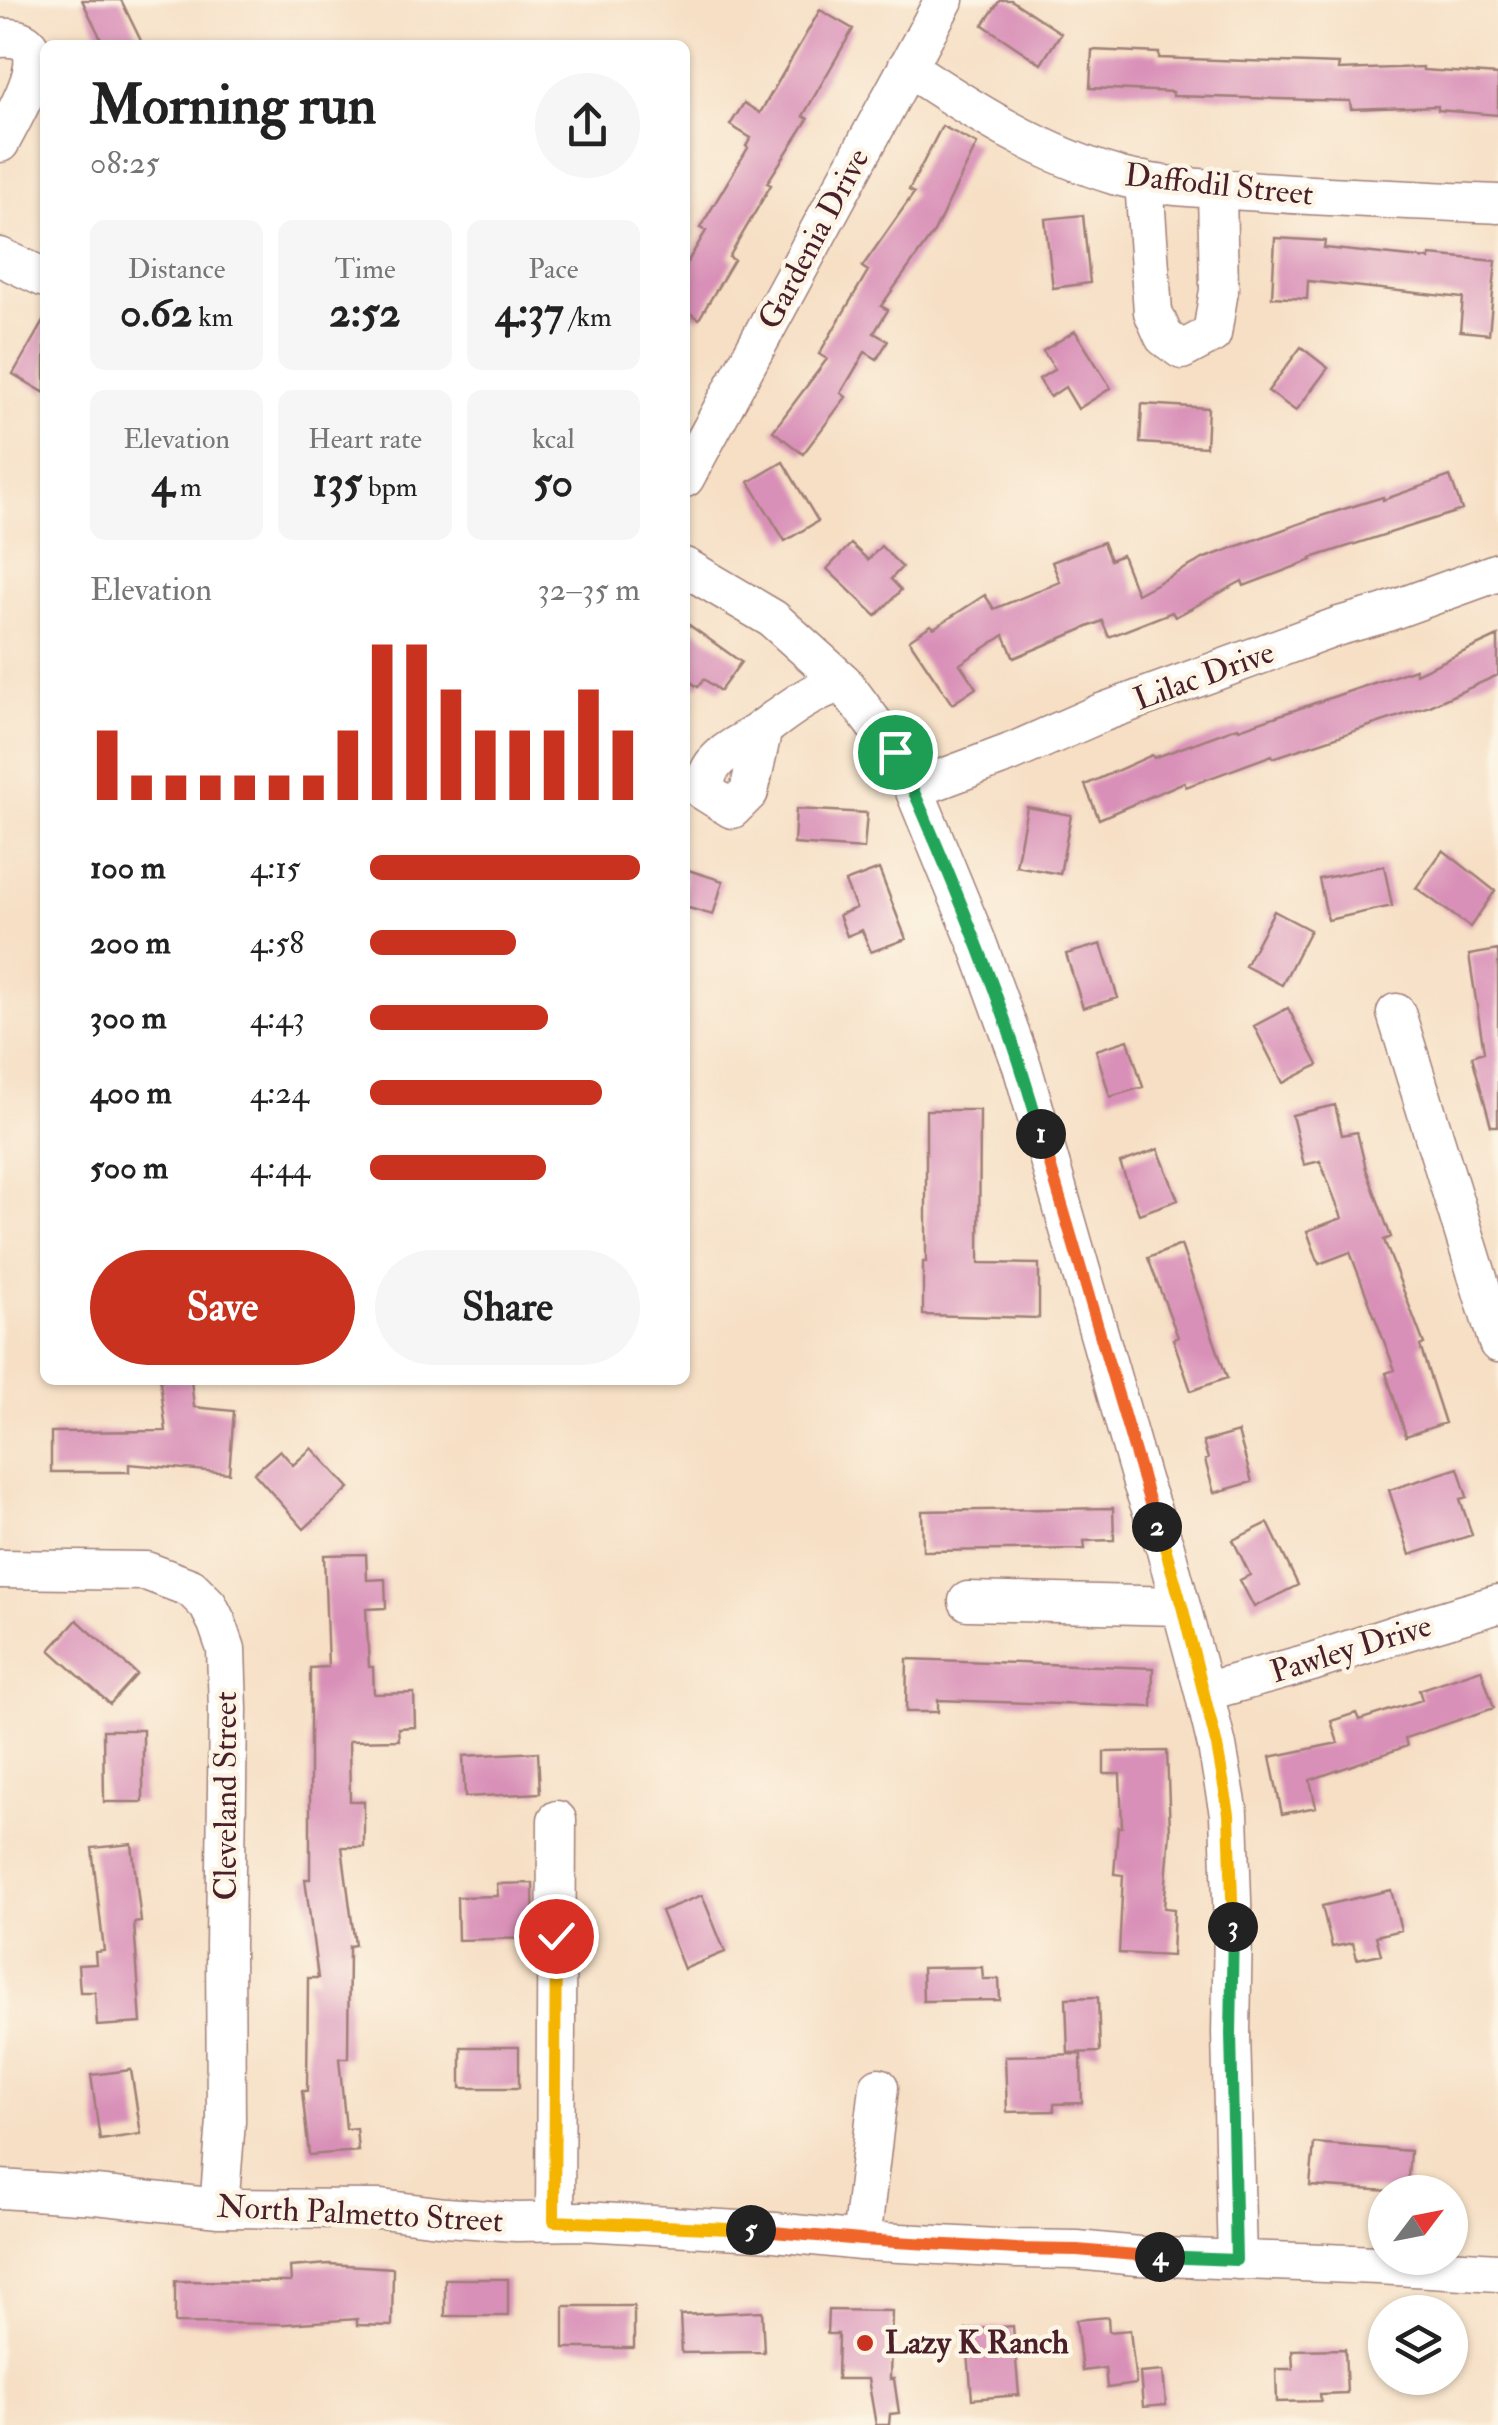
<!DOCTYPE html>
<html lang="en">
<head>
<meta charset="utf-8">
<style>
  :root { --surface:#fff; --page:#f6f6f6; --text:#222; --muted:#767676; --accent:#c8321e }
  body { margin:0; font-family:"IM FELL Double Pica",serif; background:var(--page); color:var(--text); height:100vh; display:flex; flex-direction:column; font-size:38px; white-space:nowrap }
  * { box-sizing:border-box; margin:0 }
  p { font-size:32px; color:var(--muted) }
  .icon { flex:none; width:55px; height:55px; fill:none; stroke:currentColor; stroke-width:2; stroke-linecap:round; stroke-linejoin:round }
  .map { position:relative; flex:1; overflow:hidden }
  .panel { position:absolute; left:40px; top:40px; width:650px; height:1345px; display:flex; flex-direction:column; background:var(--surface); border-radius:15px; box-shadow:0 2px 8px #0004 }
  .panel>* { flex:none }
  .needle { width:65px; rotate:58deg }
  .controls { position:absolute; left:1368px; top:2175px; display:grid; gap:20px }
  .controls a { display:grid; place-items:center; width:100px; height:100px; border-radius:50%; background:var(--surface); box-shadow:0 2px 8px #0004; font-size:50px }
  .pin { position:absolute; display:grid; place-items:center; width:85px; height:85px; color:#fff; margin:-42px; border:5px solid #fff; border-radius:50%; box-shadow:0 2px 10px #0007 }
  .km { position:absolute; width:50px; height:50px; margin:-25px; border-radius:50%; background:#222; color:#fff; font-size:28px; line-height:50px; text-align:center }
  .round { display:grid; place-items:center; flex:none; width:105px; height:105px; border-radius:52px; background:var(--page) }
  .headline { display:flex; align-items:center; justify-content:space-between; height:170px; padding:0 50px }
  h1 { font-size:55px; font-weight:700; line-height:75px }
  .stats { display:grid; grid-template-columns:repeat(3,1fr); gap:15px; height:170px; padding:10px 50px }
  .stats div { display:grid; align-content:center; border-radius:15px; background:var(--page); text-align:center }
  .stats b { font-size:42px; font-weight:700 }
  .stats small { font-size:28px; font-weight:400 }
  .stats p { font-size:28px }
  .chart { height:280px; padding:20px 50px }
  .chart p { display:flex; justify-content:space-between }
  .chart svg { width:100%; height:180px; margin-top:10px; stroke:var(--accent); stroke-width:6 }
  .action { display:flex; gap:20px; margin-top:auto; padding:20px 50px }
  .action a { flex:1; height:115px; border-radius:60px; background:var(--accent); color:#fff; font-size:40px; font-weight:700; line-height:115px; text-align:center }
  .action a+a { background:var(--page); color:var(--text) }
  ul { padding:0 50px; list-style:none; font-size:32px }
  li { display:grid; grid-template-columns:160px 120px 1fr; align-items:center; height:75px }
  li i { height:25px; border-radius:12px; background:var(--accent) }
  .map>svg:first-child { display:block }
  .building { fill:#d990b8 }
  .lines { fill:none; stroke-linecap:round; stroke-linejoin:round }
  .minor-casing { stroke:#a07f78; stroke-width:41 }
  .minor { stroke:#fff; stroke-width:38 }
  .split-1-casing { stroke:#fff; stroke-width:20 }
  .split-2-casing { stroke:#fff; stroke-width:20 }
  .split-3-casing { stroke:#fff; stroke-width:20 }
  .split-4-casing { stroke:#fff; stroke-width:20 }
  .split-5-casing { stroke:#fff; stroke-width:20 }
  .split-6-casing { stroke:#fff; stroke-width:20 }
  .split-1 { stroke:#22a559; stroke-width:12 }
  .split-2 { stroke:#f0652b; stroke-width:12 }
  .split-3 { stroke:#f5b400; stroke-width:12 }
  .split-4 { stroke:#22a559; stroke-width:12 }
  .split-5 { stroke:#f0652b; stroke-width:12 }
  .split-6 { stroke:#f5b400; stroke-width:12 }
  .poi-dot { fill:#c8321e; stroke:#fcf5e5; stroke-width:4 }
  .labels { text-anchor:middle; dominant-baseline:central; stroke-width:9; stroke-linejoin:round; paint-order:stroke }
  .street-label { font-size:32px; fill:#4a1f2b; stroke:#fcf5e5 }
  .poi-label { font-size:32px; font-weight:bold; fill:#4a1f2b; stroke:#fcf5e5; text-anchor:start }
</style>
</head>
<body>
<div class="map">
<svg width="1498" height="2425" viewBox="0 0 1498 2425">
  <rect width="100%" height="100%" fill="#fcf5e5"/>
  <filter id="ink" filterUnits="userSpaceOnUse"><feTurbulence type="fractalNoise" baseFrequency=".01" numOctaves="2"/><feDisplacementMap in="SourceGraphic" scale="20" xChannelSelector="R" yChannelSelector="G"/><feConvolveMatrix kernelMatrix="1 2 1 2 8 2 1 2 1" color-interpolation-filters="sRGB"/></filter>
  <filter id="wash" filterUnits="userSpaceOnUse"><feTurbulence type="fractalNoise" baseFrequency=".0048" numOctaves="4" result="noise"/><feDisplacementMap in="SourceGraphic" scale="40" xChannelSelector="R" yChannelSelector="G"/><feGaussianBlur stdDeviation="2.25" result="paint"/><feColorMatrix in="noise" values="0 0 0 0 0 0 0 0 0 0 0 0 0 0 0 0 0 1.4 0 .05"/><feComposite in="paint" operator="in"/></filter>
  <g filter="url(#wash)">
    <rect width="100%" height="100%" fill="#f6dfc5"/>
    <g id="blocks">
      <!-- building -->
      <path class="building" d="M82,0H121L143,45H104Z
        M1000,0H1011L1061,33L1041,64L983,25Z
        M820,10L853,29L803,116L808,119L767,183L771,185L729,257L734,260L699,319L685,310V266L706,231L700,228L748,148L746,146L751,138L730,125L744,103L760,113Z
        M1092,50L1159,53V58L1339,64L1338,70L1423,67V70L1498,75V115L1438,110V106L1351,109L1350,101L1173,96V92L1090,88Z
        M942,126L977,144L934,232L881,306L888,310L874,333L888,341L877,359L865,352L841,393L846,397L803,454L773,431L827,359L819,354L868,271L862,267L914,193L909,190Z
        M1083,215L1090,283L1053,288L1045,219Z
        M1275,238L1325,241L1324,248L1430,259V255L1496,261L1489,334L1460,331L1463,298L1308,281L1307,299L1272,297Z
        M45,318V393L13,374Z
        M1075,331L1111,388L1078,409L1065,387L1050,397L1039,379L1055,369L1043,351Z
        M1301,347L1328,368L1296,411L1268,391Z
        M1142,404L1208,408L1206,447L1140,443Z
        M783,462L818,521L785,541L749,482Z
        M1450,476L1462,510L1311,558L1312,560L1244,586L1242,581L1175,617L1172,612L1109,637L1102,621L1014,658L1004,635L960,664L976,688L952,704L909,640L931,625L934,628L985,595L994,609L1060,582L1052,562L1103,542L1110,560L1122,555L1137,594L1205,558L1318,517L1383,497V500Z
        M851,544L868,560L881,546L902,567L891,579L901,590L876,616L827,569Z
        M685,622L741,662L720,691L704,679L698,687L685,678Z
        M1498,636V675L1430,706L1273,758L1272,755L1186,787L1184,782L1099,819L1085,785L1152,755L1154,758L1238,727L1239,729L1415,669L1416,674Z
        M1027,807L1071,815L1060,874L1016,866Z
        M796,809L867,813L864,849L794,844Z
        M1443,850L1495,891L1470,927L1416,888Z
        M1384,866L1392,906L1328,920L1319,879Z
        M685,869L723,881L713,915L685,907Z
        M879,869L906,939L871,952L862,930L847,936L839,915L856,908L845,882Z
        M1274,911L1310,930L1282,985L1245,966Z
        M1101,944L1118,998L1083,1008L1066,954Z
        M1498,950V1126H1491L1472,1056L1484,1052L1469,955Z
        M1288,1008L1318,1065L1283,1083L1254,1026Z
        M1128,1040L1143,1087L1110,1097L1096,1050Z
        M1335,1105L1342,1135L1357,1132L1366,1169L1391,1237L1384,1240L1424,1344L1420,1346L1445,1423L1406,1436L1386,1373L1395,1370L1350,1252L1319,1264L1307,1231L1342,1218L1320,1161L1304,1165L1292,1115Z
        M926,1110H980L979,1263L1039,1264V1318L923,1315V1262H926Z
        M1158,1149L1178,1200L1139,1214L1120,1163Z
        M1181,1245L1227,1378L1191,1391L1173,1339L1178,1337L1148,1258Z
        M160,1380H191L194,1407L234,1411L229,1473L129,1464V1472H51V1432L166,1431Z
        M1238,1432L1252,1482L1214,1493L1205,1460L1208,1459L1203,1442Z
        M312,1448L349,1488L304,1529L254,1473L280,1450L293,1465Z
        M1458,1468L1467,1497L1460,1499L1472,1535L1410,1555L1389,1490Z
        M1113,1508L1114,1540L1084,1541L1085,1549L923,1551L922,1511Z
        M1268,1523L1298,1585L1254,1607L1240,1580L1250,1575L1233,1540Z
        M366,1554L367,1580L385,1579L386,1608L366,1609L369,1667H373L374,1694L414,1693L415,1727L398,1728L399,1740L349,1741L350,1801H364V1847H342L355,1945L349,1946L348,2058H339L346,2129L356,2128L358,2151L309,2155L302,2091H307L308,1978H318L305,1879H310V1668L328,1667L324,1555Z
        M77,1620L137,1674L110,1704L50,1650Z
        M907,1659L1153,1668L1152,1707L938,1700V1712H906Z
        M1481,1669L1494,1708L1405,1738L1407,1746L1310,1780L1316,1807L1282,1814L1270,1757L1338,1743L1331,1721L1356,1713L1359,1720L1422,1700L1419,1690Z
        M103,1730H143V1802H104Z
        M1167,1751L1170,1831L1164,1908L1174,1909L1172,1956L1119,1953L1123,1875L1114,1874L1118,1827H1122L1120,1774H1104V1752Z
        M538,1752L540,1793L465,1797L463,1756Z
        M132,1844L141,1922L134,1923L141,2023L97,2026L95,1992H80L78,1965L96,1964L95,1952L104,1951L92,1848Z
        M533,1883L534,1938L458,1940L457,1897L498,1896L497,1884Z
        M1391,1890L1401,1930L1376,1936L1381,1954L1357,1959L1353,1943L1332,1947L1322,1906Z
        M702,1895L725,1952L684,1969L661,1911Z
        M982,1967L983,1979H999L1000,2000L923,2001L922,1968Z
        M1098,1997L1100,2052L1068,2053L1066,1998Z
        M461,2047H519V2088H461Z
        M1081,2054L1082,2103L1054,2104V2111L1007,2112L1005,2056Z
        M131,2070L141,2134L100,2140L91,2075Z
        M1314,2143L1410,2151L1407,2192L1310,2186Z
        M329,2264L393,2268L392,2326L357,2325V2319L285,2324L175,2323V2281L291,2282L290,2267Z
        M445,2279H508V2316H445Z
        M564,2306H634V2348H564Z
        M828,2310L892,2311L890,2379H894L899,2413L890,2414L889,2425H876L868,2379H837L838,2334H827Z
        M762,2311L764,2352L682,2353L680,2315Z
        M1108,2317L1109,2332L1130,2330L1136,2384L1107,2388L1105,2368L1082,2371L1076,2320Z
        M1013,2326L1019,2395L972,2399L966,2330Z
        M1345,2349L1347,2393L1320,2394L1321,2401L1277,2402L1276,2369H1293L1292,2350Z
        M1163,2371L1166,2405L1143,2407L1140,2373Z"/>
    </g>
  </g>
  <g filter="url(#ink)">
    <use href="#blocks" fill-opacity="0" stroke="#a07f78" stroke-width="2.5"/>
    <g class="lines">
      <!-- minor casing -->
      <g class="minor-casing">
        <path id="minor" d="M0,38C68,33 13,116 0,143
          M907,67C973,111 1040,153 1117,176C1158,187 1204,188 1246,191C1330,197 1414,200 1498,204
          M1144,181L1153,312L1164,337L1182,350L1212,334L1219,290L1217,189
          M0,257L45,278
          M685,478L944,0
          M685,567L773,619L843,682L895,752L914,789L978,945L1022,1066L1142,1483L1165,1547L1204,1692L1217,1746L1229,1814L1233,1928L1231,2033L1237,2260
          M763,728L749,792L732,809L702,790C705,784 707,774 711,768C722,750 745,742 761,730C787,710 812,691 843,682
          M914,789L1010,753L1101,713L1339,626L1382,614L1498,572
          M1396,1013L1498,1343
          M0,1569L146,1571L191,1588L208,1605L217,1623L226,1649L228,1709L225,1946L226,2121L219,2208
          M968,1601L1181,1606
          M1204,1692L1312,1662L1397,1634L1498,1604
          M0,2189L95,2195L219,2208L381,2209L446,2217L516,2222L583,2221L775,2232L861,2241L1017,2249L1077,2250L1138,2256L1378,2265L1498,2272
          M555,2221L557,1820
          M861,2241L879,2087"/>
      </g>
      <!-- minor -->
      <use href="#minor" class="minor"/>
    </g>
  </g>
  <g class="lines" filter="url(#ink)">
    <!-- split-1 casing -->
    <g class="split-1-casing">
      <path id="split-1" d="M895,752C915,791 931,832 948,872C984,958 1016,1045 1041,1134"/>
    </g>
    <!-- split-2 casing -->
    <g class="split-2-casing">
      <path id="split-2" d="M1041,1134L1157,1527"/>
    </g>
    <!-- split-3 casing -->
    <g class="split-3-casing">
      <path id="split-3" d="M1157,1527L1165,1547L1182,1606L1217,1746L1229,1814L1233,1927"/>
    </g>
    <!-- split-4 casing -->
    <g class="split-4-casing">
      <path id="split-4" d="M1160,2257L1236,2260L1231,2033L1233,1927"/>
    </g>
    <!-- split-5 casing -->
    <g class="split-5-casing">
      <path id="split-5" d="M751,2230L861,2240L1017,2249L1077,2250L1160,2257"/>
    </g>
    <!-- split-6 casing -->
    <g class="split-6-casing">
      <path id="split-6" d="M556,1936L554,2221L751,2230"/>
    </g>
    <!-- split-1 -->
    <use href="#split-1" class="split-1"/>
    <!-- split-2 -->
    <use href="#split-2" class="split-2"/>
    <!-- split-3 -->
    <use href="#split-3" class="split-3"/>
    <!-- split-4 -->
    <use href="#split-4" class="split-4"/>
    <!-- split-5 -->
    <use href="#split-5" class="split-5"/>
    <!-- split-6 -->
    <use href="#split-6" class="split-6"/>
  </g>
  <!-- markers -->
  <circle class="poi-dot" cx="865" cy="2343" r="10"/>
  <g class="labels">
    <!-- street labels -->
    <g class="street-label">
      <text transform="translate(1219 185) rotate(6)">Daffodil Street</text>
      <text transform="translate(814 239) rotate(-62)">Gardenia Drive</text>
      <text transform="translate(1204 676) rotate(-20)">Lilac Drive</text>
      <text transform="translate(1351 1649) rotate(-17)">Pawley Drive</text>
      <text transform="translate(226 1796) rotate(-90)">Cleveland Street</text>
      <text transform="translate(360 2214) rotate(3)">North Palmetto Street</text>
    </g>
    <!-- poi labels -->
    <g class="poi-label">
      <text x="885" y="2343">Lazy K Ranch</text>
    </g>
  </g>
</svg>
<div class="controls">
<a><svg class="needle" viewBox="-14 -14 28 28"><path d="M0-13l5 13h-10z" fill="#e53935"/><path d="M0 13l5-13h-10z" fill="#767676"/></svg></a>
<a><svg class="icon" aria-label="layers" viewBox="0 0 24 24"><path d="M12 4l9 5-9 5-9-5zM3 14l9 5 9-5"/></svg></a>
</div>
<div class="pin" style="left:895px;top:752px;background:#1e9e55"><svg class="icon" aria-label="arrive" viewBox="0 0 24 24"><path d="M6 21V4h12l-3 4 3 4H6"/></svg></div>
<div class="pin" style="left:556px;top:1936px;background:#d93025"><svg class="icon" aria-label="check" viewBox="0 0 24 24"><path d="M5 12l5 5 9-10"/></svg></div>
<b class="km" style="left:1041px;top:1134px">1</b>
<b class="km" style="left:1157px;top:1527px">2</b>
<b class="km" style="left:1233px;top:1927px">3</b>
<b class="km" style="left:1160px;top:2257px">4</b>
<b class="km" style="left:751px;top:2230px">5</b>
<section class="panel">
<div class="headline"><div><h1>Morning run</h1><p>08:25</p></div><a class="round"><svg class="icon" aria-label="share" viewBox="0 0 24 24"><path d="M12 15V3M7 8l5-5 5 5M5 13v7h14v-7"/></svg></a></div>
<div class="stats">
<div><p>Distance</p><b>0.62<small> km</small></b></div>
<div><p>Time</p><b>2:52</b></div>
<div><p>Pace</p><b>4:37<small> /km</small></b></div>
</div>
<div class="stats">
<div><p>Elevation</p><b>4<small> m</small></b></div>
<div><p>Heart rate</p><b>135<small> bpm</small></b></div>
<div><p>kcal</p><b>50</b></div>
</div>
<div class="chart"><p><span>Elevation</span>32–35 m</p>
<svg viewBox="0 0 160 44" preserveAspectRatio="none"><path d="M5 44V27M15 44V38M25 44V38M35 44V38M45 44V38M55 44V38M65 44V38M75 44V27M85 44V6M95 44V6M105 44V17M115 44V27M125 44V27M135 44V27M145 44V17M155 44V27"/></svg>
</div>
<ul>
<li><b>100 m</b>4:15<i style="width:100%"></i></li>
<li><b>200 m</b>4:58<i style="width:54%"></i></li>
<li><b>300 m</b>4:43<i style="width:66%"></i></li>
<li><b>400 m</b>4:24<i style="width:86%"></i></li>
<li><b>500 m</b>4:44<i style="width:65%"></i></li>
</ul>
<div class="action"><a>Save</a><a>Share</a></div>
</section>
</div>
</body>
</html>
